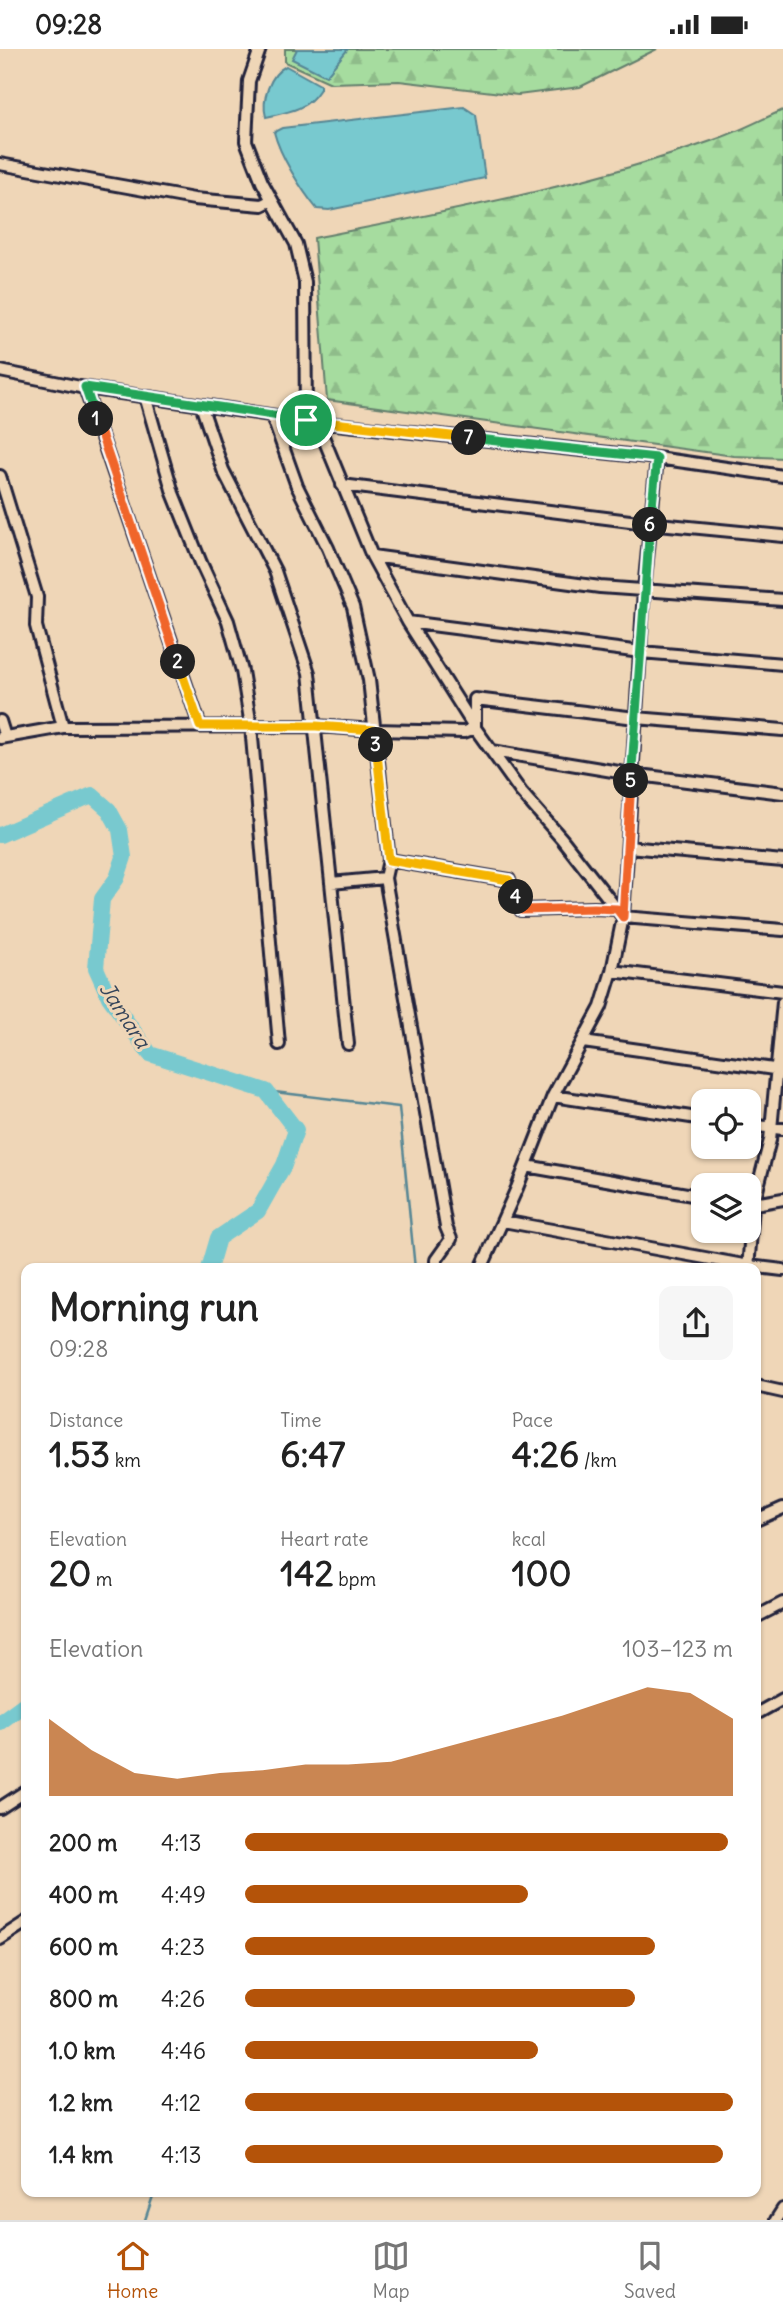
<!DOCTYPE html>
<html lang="en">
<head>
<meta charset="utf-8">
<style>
  :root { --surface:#fff; --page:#f6f6f6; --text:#222; --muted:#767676; --line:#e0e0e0; --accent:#b45309 }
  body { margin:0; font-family:Delius,sans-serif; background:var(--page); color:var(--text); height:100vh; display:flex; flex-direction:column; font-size:26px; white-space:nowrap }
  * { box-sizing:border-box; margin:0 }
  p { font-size:23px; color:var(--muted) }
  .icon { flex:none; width:38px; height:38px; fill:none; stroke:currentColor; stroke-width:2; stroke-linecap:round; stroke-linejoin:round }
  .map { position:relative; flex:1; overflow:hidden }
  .drawer { position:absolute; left:21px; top:1214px; width:740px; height:934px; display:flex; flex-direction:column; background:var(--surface); border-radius:14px; box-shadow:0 2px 5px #0004 }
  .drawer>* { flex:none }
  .tools { position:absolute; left:691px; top:1040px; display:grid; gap:14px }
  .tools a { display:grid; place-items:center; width:70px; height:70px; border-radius:14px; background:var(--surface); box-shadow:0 2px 5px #0004; font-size:35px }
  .pin { position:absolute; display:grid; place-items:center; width:60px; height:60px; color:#fff; margin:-30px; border:4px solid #fff; border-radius:50%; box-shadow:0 2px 7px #0007 }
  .km { position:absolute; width:35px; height:35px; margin:-18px; border-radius:50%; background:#222; color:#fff; font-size:19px; line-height:35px; text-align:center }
  .round { display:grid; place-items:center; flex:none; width:74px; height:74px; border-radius:14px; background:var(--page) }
  .overview { display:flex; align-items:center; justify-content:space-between; height:119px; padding:0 28px }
  h1 { font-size:38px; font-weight:700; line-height:52px }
  .metrics { display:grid; grid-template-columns:repeat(3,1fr); gap:10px; height:119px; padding:7px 28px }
  .metrics div { display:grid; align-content:center }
  .metrics b { font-size:35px; font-weight:700 }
  .metrics small { font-size:19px; font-weight:400 }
  .metrics p { font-size:19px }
  .chart { height:196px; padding:14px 28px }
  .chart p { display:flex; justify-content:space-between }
  .chart svg { width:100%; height:126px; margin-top:7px; fill:var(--accent); opacity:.7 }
  ul { padding:0 28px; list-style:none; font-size:23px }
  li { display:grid; grid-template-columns:112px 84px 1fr; align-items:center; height:52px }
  li i { height:18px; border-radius:9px; background:var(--accent) }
  .status { display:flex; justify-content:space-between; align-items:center; height:49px; padding:0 35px; background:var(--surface); direction:ltr }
  .status svg { height:19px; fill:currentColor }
  .dock { display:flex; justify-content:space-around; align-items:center; height:98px; border-top:2px solid var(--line); background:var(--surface); font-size:19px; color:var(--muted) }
  .dock a { display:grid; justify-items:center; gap:4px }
  .dock .selected { color:var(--accent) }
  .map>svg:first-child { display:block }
  .forest { fill:url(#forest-firs); stroke:#647f6d; stroke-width:2 }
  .water { fill:#78c9cf; stroke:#568694; stroke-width:2 }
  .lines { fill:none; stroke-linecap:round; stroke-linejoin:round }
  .stream { stroke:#568694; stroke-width:2.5 }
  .river { stroke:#78c9cf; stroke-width:16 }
  .street-casing { stroke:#22223b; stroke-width:16 }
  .street { stroke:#efd6b7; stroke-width:10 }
  .split-1-casing { stroke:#fff; stroke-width:14 }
  .split-2-casing { stroke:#fff; stroke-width:14 }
  .split-3-casing { stroke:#fff; stroke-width:14 }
  .split-4-casing { stroke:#fff; stroke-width:14 }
  .split-5-casing { stroke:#fff; stroke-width:14 }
  .split-6-casing { stroke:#fff; stroke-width:14 }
  .split-7-casing { stroke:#fff; stroke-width:14 }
  .split-8-casing { stroke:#fff; stroke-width:14 }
  .split-1 { stroke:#22a559; stroke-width:9 }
  .split-2 { stroke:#f0652b; stroke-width:9 }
  .split-3 { stroke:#f5b400; stroke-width:9 }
  .split-4 { stroke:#f5b400; stroke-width:9 }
  .split-5 { stroke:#f0652b; stroke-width:9 }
  .split-6 { stroke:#22a559; stroke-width:9 }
  .split-7 { stroke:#22a559; stroke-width:9 }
  .split-8 { stroke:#f5b400; stroke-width:9 }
  .labels { text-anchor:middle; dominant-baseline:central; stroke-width:6; stroke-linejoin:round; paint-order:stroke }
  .water-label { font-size:21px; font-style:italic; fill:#334359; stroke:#efd6b7 }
</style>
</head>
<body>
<div class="status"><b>09:28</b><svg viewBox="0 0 49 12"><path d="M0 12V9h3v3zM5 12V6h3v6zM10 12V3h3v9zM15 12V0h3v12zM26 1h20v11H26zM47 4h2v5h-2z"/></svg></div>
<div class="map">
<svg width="783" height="2171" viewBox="0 0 783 2171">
  <defs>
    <pattern id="forest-firs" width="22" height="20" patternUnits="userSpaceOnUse" patternTransform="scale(1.75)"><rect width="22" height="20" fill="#a6dc9f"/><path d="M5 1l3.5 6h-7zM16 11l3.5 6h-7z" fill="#8fbc8a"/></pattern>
  </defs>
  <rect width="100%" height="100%" fill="#efd6b7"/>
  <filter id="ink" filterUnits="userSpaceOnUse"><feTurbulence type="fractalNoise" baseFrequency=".0143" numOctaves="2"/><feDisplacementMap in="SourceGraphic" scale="14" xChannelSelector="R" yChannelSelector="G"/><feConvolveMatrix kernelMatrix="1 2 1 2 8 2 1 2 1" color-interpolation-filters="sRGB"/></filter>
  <g filter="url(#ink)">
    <!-- forest -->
    <path class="forest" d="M285,0H657L580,38L518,46L399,32L331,34L285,13Z
      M783,61V409L734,407L327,351L314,189C449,162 585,137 714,91C738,83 760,71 783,61Z"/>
    <!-- water -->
    <path class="water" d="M297,0H348L326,27L292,10Z
      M286,17L320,36V40C307,61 289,63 266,68C261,51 270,25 286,17Z
      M464,58L476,66L485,129L329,161L317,160C301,140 280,107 274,83L282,79Z"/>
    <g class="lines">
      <!-- stream -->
      <path class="stream" d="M266,1042L399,1058L415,1220
        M145,2171L154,2144"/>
      <!-- river -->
      <path class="river" d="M0,786L92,746L109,761L120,781L124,808L117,829L102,850L96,919L109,948L150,1005L266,1042L296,1081L284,1116L258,1162L218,1189L209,1220
        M0,1673L26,1654"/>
      <!-- street casing -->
      <g class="street-casing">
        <path id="street" d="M260,0L249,32L246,92L262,133L296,195L305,233L306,371
          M0,115L194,150L262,156L272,151
          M0,322L80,338L317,373L372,507L408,573L475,679L521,743L562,790L623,868L612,922L601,958L553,1047L517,1139L481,1220
          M85,339L200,677
          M145,347L173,444L201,514L228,572L242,622L251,677L279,995
          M201,356L223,421L275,522L309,624L348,995
          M272,367L297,437L328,499L353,558L369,631L389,811L385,829L446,1178L451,1190L436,1211V1220
          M317,373L657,409
          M0,427L37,548L36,577L63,678
          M783,427L657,409L644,541L623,868L783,881
          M342,436L638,473L783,487
          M372,507L600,538L783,551
          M408,573L641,603L783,615
          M0,672L5,688
          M475,679V650L636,669L783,681
          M0,689L63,678L316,677L374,681L464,683L475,679
          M492,702L631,725L783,744
          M628,798L783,812
          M389,811L509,831L521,861L594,859L617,860
          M331,834L385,829
          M612,922L783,943
          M583,993L781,1021
          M553,1047L704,1070
          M749,1076L783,1080
          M526,1117L704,1148
          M749,1156L783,1150
          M503,1172L749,1217L783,1221
          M748,1220L753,1157L770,1091L783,953
          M756,1337L783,1343
          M756,1471L783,1459
          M756,1568L783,1554
          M756,1665L783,1650
          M0,1759L26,1742
          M0,1890L26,1873
          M776,2171L783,2160"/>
      </g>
      <!-- street -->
      <use href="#street" class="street"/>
    </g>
  </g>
  <g class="lines" filter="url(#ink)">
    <!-- split-1 casing -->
    <g class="split-1-casing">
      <path id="split-1" d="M96,370L85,338L306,371"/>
    </g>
    <!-- split-2 casing -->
    <g class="split-2-casing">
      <path id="split-2" d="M96,370L178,613"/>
    </g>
    <!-- split-3 casing -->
    <g class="split-3-casing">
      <path id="split-3" d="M178,613L200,677H316L374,681L376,696"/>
    </g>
    <!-- split-4 casing -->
    <g class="split-4-casing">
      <path id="split-4" d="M376,696L389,811L509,831L516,848"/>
    </g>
    <!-- split-5 casing -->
    <g class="split-5-casing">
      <path id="split-5" d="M516,848L521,861L594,859L617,860L623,868L631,732"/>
    </g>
    <!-- split-6 casing -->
    <g class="split-6-casing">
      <path id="split-6" d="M631,732L650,476"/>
    </g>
    <!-- split-7 casing -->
    <g class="split-7-casing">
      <path id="split-7" d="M469,389L657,409L650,476"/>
    </g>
    <!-- split-8 casing -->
    <g class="split-8-casing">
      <path id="split-8" d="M306,371L469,389"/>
    </g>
    <!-- split-1 -->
    <use href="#split-1" class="split-1"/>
    <!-- split-2 -->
    <use href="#split-2" class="split-2"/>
    <!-- split-3 -->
    <use href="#split-3" class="split-3"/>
    <!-- split-4 -->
    <use href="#split-4" class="split-4"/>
    <!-- split-5 -->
    <use href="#split-5" class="split-5"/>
    <!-- split-6 -->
    <use href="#split-6" class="split-6"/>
    <!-- split-7 -->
    <use href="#split-7" class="split-7"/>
    <!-- split-8 -->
    <use href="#split-8" class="split-8"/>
  </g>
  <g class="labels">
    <!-- water labels -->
    <g class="water-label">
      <text transform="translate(125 966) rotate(57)">Jamara</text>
    </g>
  </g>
</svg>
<div class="tools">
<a><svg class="icon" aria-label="locate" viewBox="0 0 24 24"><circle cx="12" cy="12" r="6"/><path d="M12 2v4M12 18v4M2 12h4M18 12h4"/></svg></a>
<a><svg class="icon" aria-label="layers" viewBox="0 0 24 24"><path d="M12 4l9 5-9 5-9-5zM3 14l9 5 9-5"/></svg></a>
</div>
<div class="pin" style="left:306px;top:371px;background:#1e9e55"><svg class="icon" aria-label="arrive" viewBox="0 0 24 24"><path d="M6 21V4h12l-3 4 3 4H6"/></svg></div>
<b class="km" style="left:96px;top:370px">1</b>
<b class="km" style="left:178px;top:613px">2</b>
<b class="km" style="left:376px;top:696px">3</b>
<b class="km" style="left:516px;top:848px">4</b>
<b class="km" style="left:631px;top:732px">5</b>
<b class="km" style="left:650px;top:476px">6</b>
<b class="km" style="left:469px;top:389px">7</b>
<section class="drawer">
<div class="overview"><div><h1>Morning run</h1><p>09:28</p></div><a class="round"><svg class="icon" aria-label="share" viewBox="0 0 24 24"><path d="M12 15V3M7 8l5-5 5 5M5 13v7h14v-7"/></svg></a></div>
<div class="metrics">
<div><p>Distance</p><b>1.53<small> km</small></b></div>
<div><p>Time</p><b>6:47</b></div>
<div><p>Pace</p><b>4:26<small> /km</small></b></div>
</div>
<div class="metrics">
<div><p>Elevation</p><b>20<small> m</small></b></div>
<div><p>Heart rate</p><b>142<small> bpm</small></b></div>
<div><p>kcal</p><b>100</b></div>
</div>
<div class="chart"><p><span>Elevation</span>103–123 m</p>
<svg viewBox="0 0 160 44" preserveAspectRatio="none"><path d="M0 44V17L10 28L20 36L30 38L40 36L50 35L60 33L70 33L80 32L90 28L100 24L110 20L120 16L130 11L140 6L150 8L160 17V44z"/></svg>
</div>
<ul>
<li><b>200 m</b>4:13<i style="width:99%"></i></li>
<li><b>400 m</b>4:49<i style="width:58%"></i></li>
<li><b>600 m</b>4:23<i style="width:84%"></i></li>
<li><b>800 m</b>4:26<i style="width:80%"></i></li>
<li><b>1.0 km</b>4:46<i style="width:60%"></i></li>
<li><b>1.2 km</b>4:12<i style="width:100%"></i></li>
<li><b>1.4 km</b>4:13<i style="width:98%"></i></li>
</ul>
</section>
</div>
<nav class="dock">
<a class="selected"><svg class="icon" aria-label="home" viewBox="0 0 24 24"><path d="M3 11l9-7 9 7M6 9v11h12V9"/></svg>Home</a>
<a><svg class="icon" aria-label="map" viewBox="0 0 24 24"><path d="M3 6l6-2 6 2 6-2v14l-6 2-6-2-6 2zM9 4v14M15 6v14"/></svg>Map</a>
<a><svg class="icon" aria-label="saved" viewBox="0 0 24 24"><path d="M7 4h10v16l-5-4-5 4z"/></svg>Saved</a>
</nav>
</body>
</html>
